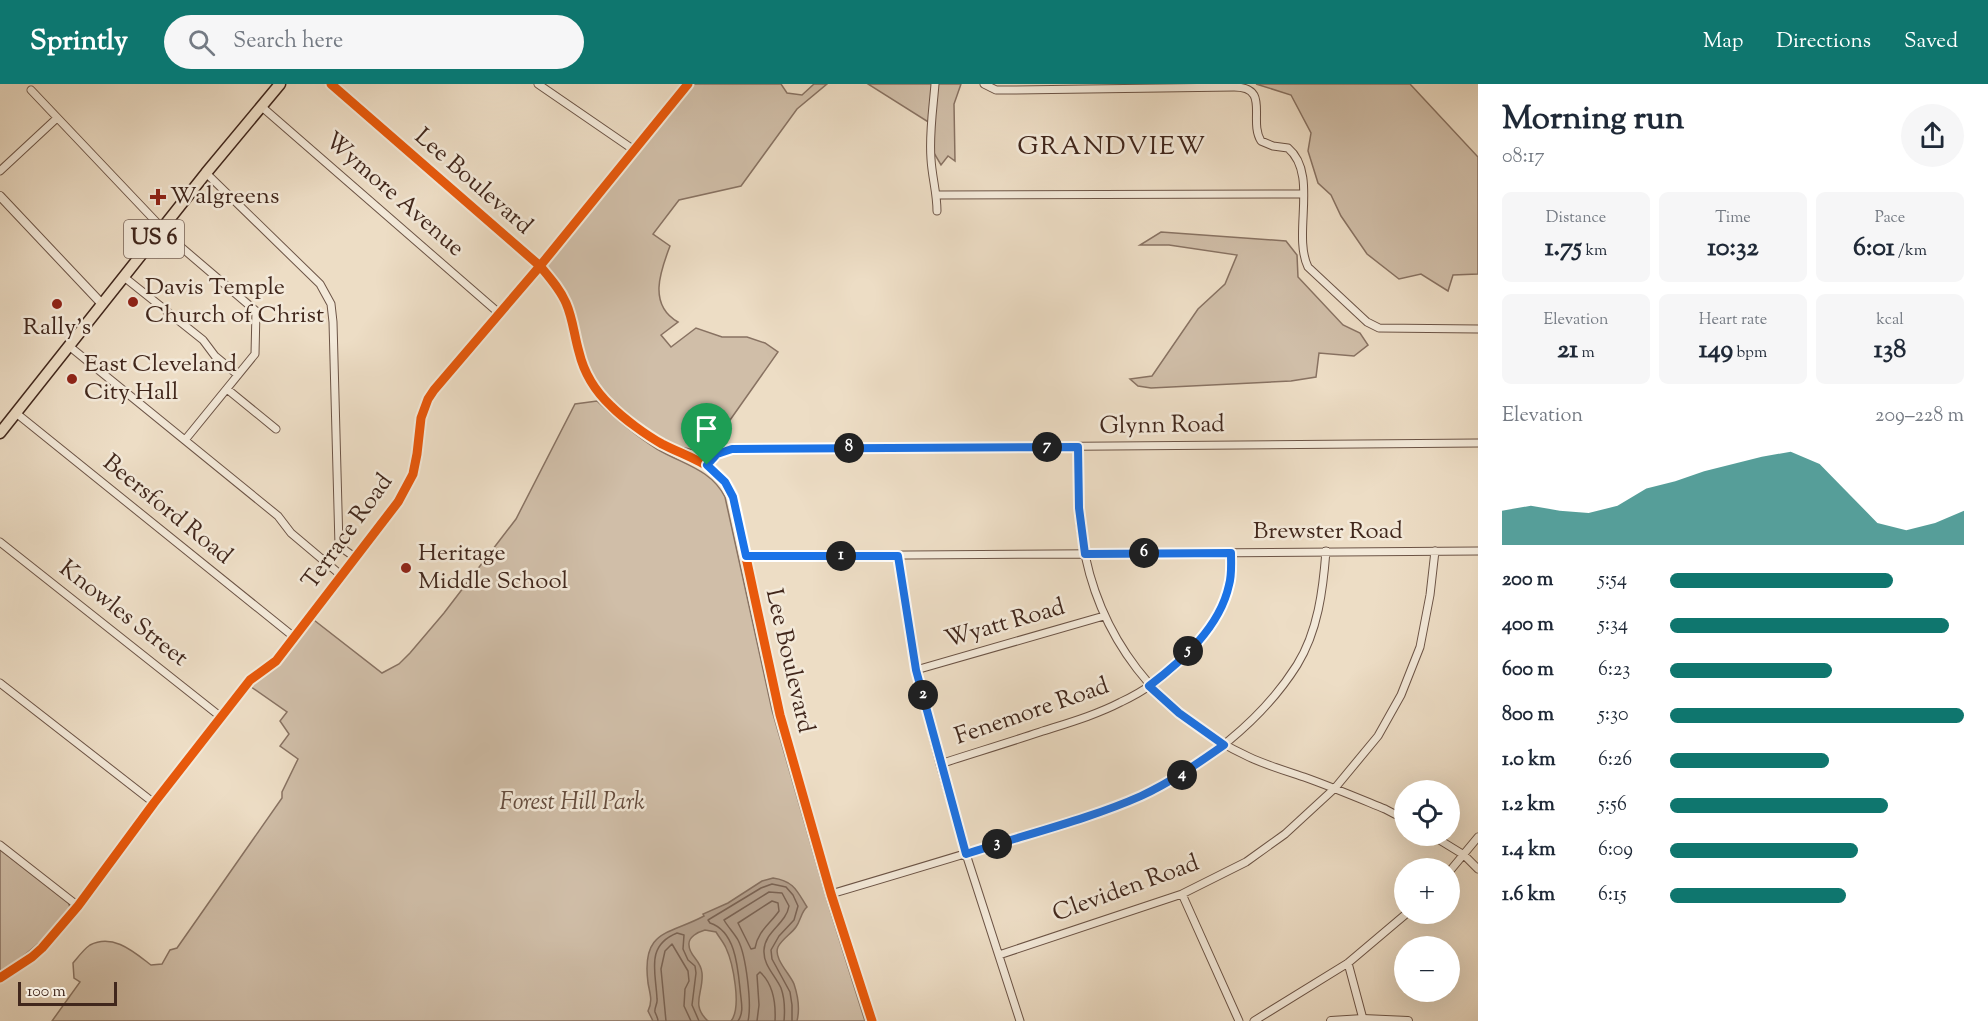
<!DOCTYPE html>
<html lang="en">
<head>
<meta charset="utf-8">
<style>
  :root { --surface:#fff; --page:#f6f6f7; --text:#1f2937; --muted:#747a83; --accent:#0f766e }
  body { margin:0; font-family:"Sorts Mill Goudy",serif; background:var(--page); color:var(--text); height:100vh; display:flex; flex-direction:column; font-size:22px; white-space:nowrap }
  * { box-sizing:border-box; margin:0 }
  p { font-size:20px; color:var(--muted) }
  .icon { flex:none; width:33px; height:33px; fill:none; stroke:currentColor; stroke-width:2; stroke-linecap:round; stroke-linejoin:round }
  .map { position:relative; flex:1; overflow:hidden }
  .details { display:flex; flex-direction:column; background:var(--surface); width:510px }
  .details>* { flex:none }
  .fabs { position:absolute; left:1394px; top:696px; display:grid; gap:12px }
  .fabs a { display:grid; place-items:center; width:66px; height:66px; border-radius:50%; background:var(--surface); box-shadow:0 6px 24px #0002; font-size:30px }
  .scale { position:absolute; left:18px; bottom:15px; width:99px; box-sizing:border-box; padding-left:6px; border:3px solid #41271c; border-top:0; font-size:16px; line-height:21px; white-space:nowrap; color:#41271c; -webkit-text-stroke:4px #f3e9d9; paint-order:stroke }
  .pin { position:absolute; display:grid; place-items:center; width:51px; height:51px; color:#fff; margin:-62px -26px; border-radius:50% 50% 50% 0; rotate:-45deg; box-shadow:0 0 6px #0007 }
  .pin .icon { rotate:45deg }
  .km { position:absolute; width:30px; height:30px; margin:-15px; border-radius:50%; background:#222; color:#fff; font-size:16px; line-height:30px; text-align:center }
  .round { display:grid; place-items:center; flex:none; width:63px; height:63px; border-radius:32px; background:var(--page) }
  .overview { display:flex; align-items:center; justify-content:space-between; height:102px; padding:0 24px }
  h1 { font-size:33px; font-weight:800; line-height:45px }
  .metrics { display:grid; grid-template-columns:repeat(3,1fr); gap:9px; height:102px; padding:6px 24px }
  .metrics div { display:grid; align-content:center; border-radius:9px; background:var(--page); text-align:center }
  .metrics b { font-size:26px; font-weight:800 }
  .metrics small { font-size:16px; font-weight:400 }
  .metrics p { font-size:16px }
  .chart { height:168px; padding:12px 24px }
  .chart p { display:flex; justify-content:space-between }
  .chart svg { width:100%; height:108px; margin-top:6px; fill:var(--accent); opacity:.7 }
  ul { padding:0 24px; list-style:none; font-size:20px }
  li { display:grid; grid-template-columns:96px 72px 1fr; align-items:center; height:45px }
  li i { height:15px; border-radius:8px; background:var(--accent) }
  header { display:flex; align-items:center; gap:36px; box-sizing:border-box; height:84px; padding:0 30px; background:var(--accent); color:#fff }
  header strong { font-size:28px }
  nav { display:flex; gap:33px; margin-inline-start:auto; font-size:21px }
  .search { width:420px; height:54px; background:var(--page); display:flex; align-items:center; gap:15px; box-sizing:border-box; padding:0 21px; border-radius:33px; color:var(--muted); font-size:22px }
  main { display:flex; flex:1; min-height:0 }
  .map>svg:first-child { display:block }
  .green { fill:#d0bea8; stroke:#887262; stroke-width:1.5 }
  .water { fill:#b39f8c; stroke:#856f5f; stroke-width:1.5 }
  .lines { fill:none; stroke-linecap:round; stroke-linejoin:round }
  .shore { stroke:#7a6354; stroke-width:1.5 }
  .minor-casing { stroke:#6c5446; stroke-width:9 }
  .tertiary-casing { stroke:#6c5446; stroke-width:10 }
  .primary-casing { stroke:#41271c; stroke-width:13 }
  .minor { stroke:#f3e9d9; stroke-width:7 }
  .tertiary { stroke:#f3e9d9; stroke-width:8 }
  .primary { stroke:#edddc5; stroke-width:10 }
  .cycleway-casing { stroke:#f3e9d9; stroke-width:13 }
  .cycleway { stroke:#e8590c; stroke-width:9 }
  .route-casing { stroke:#fff; stroke-width:12 }
  .route { stroke:#1a73e8; stroke-width:8 }
  .poi-dot { fill:#8f2418; stroke:#f3e9d9; stroke-width:2 }
  .labels { text-anchor:middle; dominant-baseline:central; stroke-width:5; stroke-linejoin:round; paint-order:stroke }
  .shield { fill:#f3e9d9; stroke:#766155; stroke-width:1.5 }
  .shield-label { font-size:22px; font-weight:bold; fill:#41271c }
  .street-label { font-size:24px; fill:#41271c; stroke:#f3e9d9 }
  .poi-label { font-size:24px; fill:#41271c; stroke:#f3e9d9; text-anchor:start }
  .park-label { font-size:24px; font-style:italic; fill:#654d3f; stroke:#f3e9d9 }
  .neighbourhood-label { font-size:26px; letter-spacing:1.5px; fill:#41271c; stroke:#f3e9d9 }
</style>
</head>
<body>
<header>
<strong>Sprintly</strong>
<div class="search"><svg class="icon" aria-label="search" viewBox="0 0 24 24"><circle cx="10" cy="10" r="6"/><path d="M15 15l6 6"/></svg>Search here</div>
<nav><a>Map</a><a>Directions</a><a>Saved</a></nav>
</header>
<main>
<div class="map">
<svg width="1478" height="937" viewBox="0 0 1478 937">
  <rect width="100%" height="100%" fill="#edddc5"/>
  <filter id="stains"><feTurbulence type="fractalNoise" baseFrequency=".00333" numOctaves="4"/><feColorMatrix values="0 0 0 0 .2 0 0 0 0 .09 0 0 0 0 .02 0 0 0 .5 -.17"/></filter>
  <radialGradient id="worn" r=".72"><stop offset=".6" stop-color="#630" stop-opacity="0"/><stop offset="1" stop-color="#630" stop-opacity=".3"/></radialGradient>
  <!-- green -->
  <path class="green" d="M688,0H781L787,9L802,11L814,0H827L797,25L741,102L679,116L653,150L670,162C660,188 648,221 678,238L661,251L671,263L696,244L722,253H747L765,259L778,268L711,363L699,367L661,359L613,325L593,302L570,230L540,182Z
    M868,0H961L954,20L955,77L948,72L941,81L934,69L930,39Z
    M1256,0H1410L1478,73V190L1453,191L1448,207L1421,190L1399,195L1367,170L1341,132L1331,111L1318,99L1308,67L1311,49L1291,11Z
    M1161,148L1286,157L1297,171L1298,193L1343,241L1360,249L1368,261L1354,272L1319,269L1316,293L1291,297L1151,304L1138,302L1130,295L1152,292L1198,225L1225,200L1237,171L1169,161H1140Z
    M597,317C615,334 636,352 657,365C682,380 711,385 725,413L772,626L826,813L865,937H52L80,898L74,894L73,879C78,873 84,865 90,861C113,849 134,868 151,881L162,880L170,866L177,864L282,714V708L298,675L280,662L289,650L280,637L287,628L247,600L276,577L310,533L382,589L399,580L410,569L444,529L516,435L575,320Z
    M0,764L68,816L70,824C52,851 26,871 0,889Z"/>
  <!-- water -->
  <path class="water" d="M773,794C794,797 797,807 807,823C801,828 801,836 796,843C791,850 782,855 778,863C773,874 790,890 794,900C798,912 800,925 797,937H731C742,924 733,879 726,864C724,859 719,853 716,848L705,846C698,848 688,853 689,861C689,872 701,876 702,889C704,908 690,921 708,937H653L648,927C653,917 650,910 648,899C641,845 669,851 704,832L703,830L728,819L762,797Z"/>
  <g class="lines">
    <!-- shore -->
    <path class="shore" d="M772,817L778,819L779,827C770,840 758,847 755,864L751,865L738,839Z
      M658,937C658,934 656,931 655,928C654,924 658,919 657,915C656,888 645,862 677,849L684,851L683,865L688,876L695,882L696,889L692,921L699,937
      M666,937L661,885L665,867L672,860L688,887L689,897L685,905L684,922L691,937
      M738,937C743,930 742,922 741,914C738,890 738,848 710,839L708,836L761,804L772,800L786,803L793,811L798,822L794,836L779,852L771,866L772,875L790,908L792,921V937
      M748,937C752,920 746,871 738,856C734,849 728,843 724,836L769,808L782,809L789,822C786,840 765,847 764,866C763,881 775,891 781,904C785,915 785,926 784,937
      M757,937L759,921L757,891L760,888C774,901 776,919 775,937"/>
    <!-- minor casing -->
    <g class="minor-casing">
      <path id="minor" d="M538,0L634,66
        M935,0C933,25 929,50 931,75C932,93 937,109 937,127
        M984,0L996,6H1012L1234,3C1271,3 1248,36 1261,57L1273,62L1288,64C1319,90 1292,150 1308,183L1367,238L1379,244L1478,245
        M31,6L162,144
        M262,23L500,230
        M0,87L57,34
        M206,89L320,200L331,220L333,238L339,462L328,480
        M937,111L1303,110
        M161,146L256,227L255,270L185,356
        M124,193L203,256L215,272L238,291
        M69,262L278,432L291,449L342,492
        M227,305L276,345
        M16,329L294,553
        M1078,363C1078,393 1077,424 1082,454C1097,553 1158,631 1249,673C1266,681 1286,687 1304,693C1332,703 1358,714 1385,725L1404,735
        M707,381L717,370L733,365L1478,359
        M0,458L221,633
        M339,462L356,474
        M746,472L1478,467
        M898,472L916,586L940,680L966,770L1020,937
        M916,586L1104,532
        M0,599L154,719
        M940,680C974,669 1007,659 1040,648C1068,639 1096,631 1121,618C1166,597 1214,553 1228,505C1232,493 1231,481 1231,469
        M1433,752L1464,771L1478,785
        M0,761L78,822
        M1449,788L1478,753
        M831,810C895,791 959,772 1023,752C1062,739 1105,729 1143,711C1203,682 1261,638 1297,581C1318,547 1323,506 1326,467
        M1182,810L1239,937
        M999,871L1182,810L1246,778L1285,750L1335,704L1378,652L1401,611L1420,563L1430,511L1435,467
        M1348,879L1363,935
        M0,894L32,873L42,864L78,822L154,719L250,596L276,577L398,418L413,390L417,370L421,334L428,315L434,306L540,182L688,0
        M1254,937L1348,879L1406,830"/>
    </g>
    <!-- tertiary casing -->
    <g class="tertiary-casing">
      <path id="tertiary" d="M331,0L540,182C550,194 560,205 566,219C573,235 574,251 579,268C584,289 595,307 611,322C624,335 646,351 662,360C691,375 720,380 733,413L780,631L831,810L872,937
        M0,112L102,220
        M1331,937L1363,935L1408,937"/>
    </g>
    <!-- primary casing -->
    <g class="primary-casing">
      <path id="primary" d="M0,349L206,89L280,0"/>
    </g>
    <!-- minor -->
    <use href="#minor" class="minor"/>
    <!-- tertiary -->
    <use href="#tertiary" class="tertiary"/>
    <!-- primary -->
    <use href="#primary" class="primary"/>
    <!-- cycleway casing -->
    <g class="cycleway-casing">
      <path id="cycleway" d="M331,0L540,182C550,194 560,205 566,219C573,235 574,251 579,268C584,289 595,307 611,322C624,335 646,351 662,360C691,375 720,380 733,413L780,631L831,810L872,937
        M0,894L32,873L42,864L78,822L154,719L250,596L276,577L398,418L413,390L417,370L421,334L428,315L434,306L540,182L688,0"/>
    </g>
    <!-- cycleway -->
    <use href="#cycleway" class="cycleway"/>
  </g>
  <g class="lines">
    <!-- route casing -->
    <g class="route-casing">
      <path id="route" d="M1078,363L1079,424L1085,470L1231,469C1231,480 1232,491 1229,501C1220,543 1182,577 1149,602L1179,629L1224,661C1197,680 1171,698 1141,712C1087,736 1023,751 966,770L916,586L898,472H746L733,413L725,398L707,381L717,370L732,365Z"/>
    </g>
    <!-- route -->
    <use href="#route" class="route"/>
  </g>
  <!-- markers -->
  <g class="poi-dot">
    <path d="M155 104h6v6h6v6h-6v6h-6v-6h-6v-6h6z"/>
    <circle cx="133" cy="218" r="6"/>
    <circle cx="57" cy="220" r="6"/>
    <circle cx="72" cy="295" r="6"/>
    <circle cx="406" cy="484" r="6"/>
  </g>
  <g class="labels">
    <!-- shield labels -->
    <rect class="shield" x="124" y="136" width="60" height="38" rx="4.5"/>
    <g class="shield-label">
      <text x="154" y="155">US 6</text>
    </g>
    <!-- street labels -->
    <g class="street-label">
      <text transform="translate(473 98) rotate(41)">Lee Boulevard</text>
      <text transform="translate(394 111) rotate(41)">Wymore Avenue</text>
      <text transform="translate(1162 342) rotate(-1)">Glynn Road</text>
      <text transform="translate(167 426) rotate(39)">Beersford Road</text>
      <text transform="translate(348 448) rotate(-54)">Terrace Road</text>
      <text x="1328" y="448">Brewster Road</text>
      <text transform="translate(123 530) rotate(38)">Knowles Street</text>
      <text transform="translate(1005 540) rotate(-16)">Wyatt Road</text>
      <text transform="translate(789 577) rotate(77)">Lee Boulevard</text>
      <text transform="translate(1032 628) rotate(-19)">Fenemore Road</text>
      <text transform="translate(1126 805) rotate(-20)">Cleviden Road</text>
    </g>
    <!-- poi labels -->
    <g class="poi-label">
      <text x="170" y="113">Walgreens</text>
      <text x="145" y="204">Davis Temple<tspan x="145" dy="28">Church of Christ</tspan></text>
      <text x="57" y="244" text-anchor="middle">Rally's</text>
      <text x="84" y="281">East Cleveland<tspan x="84" dy="28">City Hall</tspan></text>
      <text x="418" y="470">Heritage<tspan x="418" dy="28">Middle School</tspan></text>
    </g>
    <!-- park labels -->
    <g class="park-label">
      <text x="572" y="719">Forest Hill Park</text>
    </g>
    <!-- neighbourhood labels -->
    <g class="neighbourhood-label">
      <text x="1112" y="63">GRANDVIEW</text>
    </g>
  </g>
  <rect width="100%" height="100%" filter="url(#stains)"/>
  <rect width="100%" height="100%" fill="url(#worn)"/>
</svg>
<div class="fabs">
<a><svg class="icon" aria-label="locate" viewBox="0 0 24 24"><circle cx="12" cy="12" r="6"/><path d="M12 2v4M12 18v4M2 12h4M18 12h4"/></svg></a>
<a>+</a>
<a>−</a>
</div>
<div class="scale">100 m</div>
<div class="pin" style="left:707px;top:381px;background:#1e9e55"><svg class="icon" aria-label="arrive" viewBox="0 0 24 24"><path d="M6 21V4h12l-3 4 3 4H6"/></svg></div>
<b class="km" style="left:841px;top:472px">1</b>
<b class="km" style="left:923px;top:611px">2</b>
<b class="km" style="left:997px;top:760px">3</b>
<b class="km" style="left:1182px;top:691px">4</b>
<b class="km" style="left:1188px;top:567px">5</b>
<b class="km" style="left:1144px;top:469px">6</b>
<b class="km" style="left:1047px;top:363px">7</b>
<b class="km" style="left:849px;top:364px">8</b>
</div>
<section class="details">
<div class="overview"><div><h1>Morning run</h1><p>08:17</p></div><a class="round"><svg class="icon" aria-label="share" viewBox="0 0 24 24"><path d="M12 15V3M7 8l5-5 5 5M5 13v7h14v-7"/></svg></a></div>
<div class="metrics">
<div><p>Distance</p><b>1.75<small> km</small></b></div>
<div><p>Time</p><b>10:32</b></div>
<div><p>Pace</p><b>6:01<small> /km</small></b></div>
</div>
<div class="metrics">
<div><p>Elevation</p><b>21<small> m</small></b></div>
<div><p>Heart rate</p><b>149<small> bpm</small></b></div>
<div><p>kcal</p><b>138</b></div>
</div>
<div class="chart"><p><span>Elevation</span>209–228 m</p>
<svg viewBox="0 0 160 44" preserveAspectRatio="none"><path d="M0 44V30L10 28L20 30L30 31L40 28L50 21L60 18L70 14L80 11L90 8L100 6L110 11L120 23L130 35L140 38L150 35L160 30V44z"/></svg>
</div>
<ul>
<li><b>200 m</b>5:54<i style="width:76%"></i></li>
<li><b>400 m</b>5:34<i style="width:95%"></i></li>
<li><b>600 m</b>6:23<i style="width:55%"></i></li>
<li><b>800 m</b>5:30<i style="width:100%"></i></li>
<li><b>1.0 km</b>6:26<i style="width:54%"></i></li>
<li><b>1.2 km</b>5:56<i style="width:74%"></i></li>
<li><b>1.4 km</b>6:09<i style="width:64%"></i></li>
<li><b>1.6 km</b>6:15<i style="width:60%"></i></li>
</ul>
</section>
</main>
</body>
</html>
